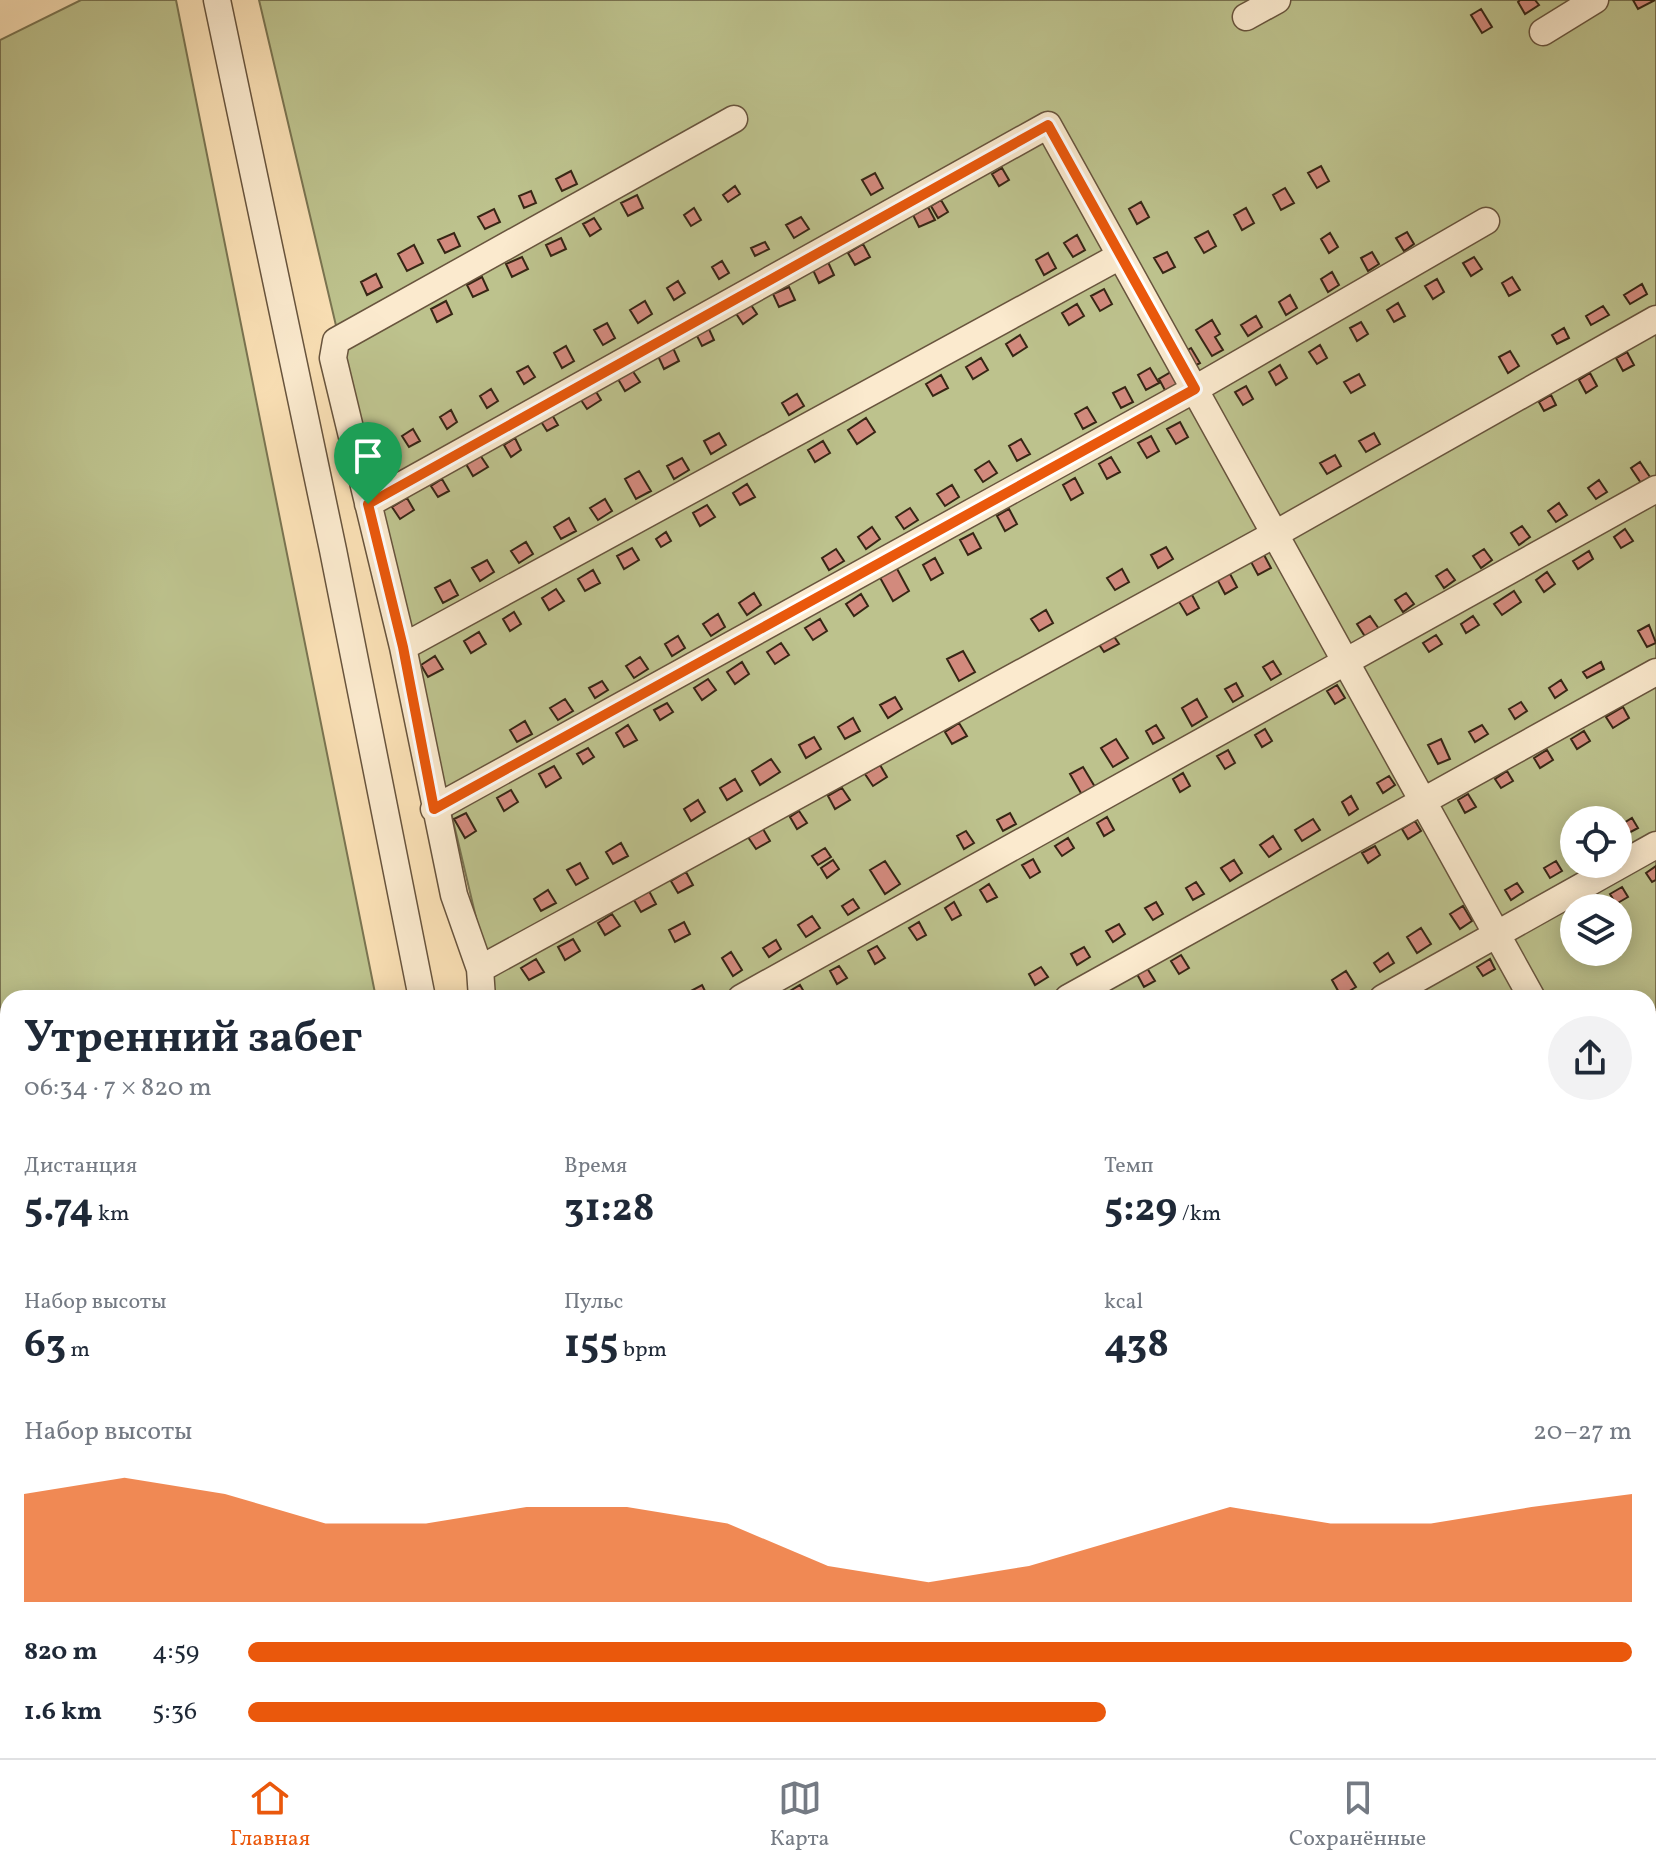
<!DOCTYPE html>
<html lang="ru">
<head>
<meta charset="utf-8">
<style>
  :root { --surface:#fff; --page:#f2f2f3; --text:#1f2937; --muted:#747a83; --line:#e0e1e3; --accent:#ea580c }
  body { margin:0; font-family:Vollkorn,serif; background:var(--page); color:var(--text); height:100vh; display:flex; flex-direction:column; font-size:30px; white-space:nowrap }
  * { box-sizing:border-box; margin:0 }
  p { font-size:26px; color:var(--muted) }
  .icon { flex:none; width:44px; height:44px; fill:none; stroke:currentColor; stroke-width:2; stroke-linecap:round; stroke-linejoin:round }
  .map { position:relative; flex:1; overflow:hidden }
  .panel { position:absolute; left:0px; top:990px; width:1656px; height:768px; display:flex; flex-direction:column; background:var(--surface); border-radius:24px 24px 0 0; box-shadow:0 4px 20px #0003 }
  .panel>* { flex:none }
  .tools { position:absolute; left:1560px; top:806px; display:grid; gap:16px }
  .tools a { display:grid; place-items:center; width:72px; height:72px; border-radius:50%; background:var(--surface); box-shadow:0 4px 20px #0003; font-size:40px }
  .pin { position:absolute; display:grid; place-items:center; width:68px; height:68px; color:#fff; margin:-82px -34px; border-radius:50% 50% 50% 0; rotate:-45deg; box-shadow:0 0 8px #0007 }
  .pin .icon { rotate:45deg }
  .round { display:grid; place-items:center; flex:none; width:84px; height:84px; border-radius:42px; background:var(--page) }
  .overview { display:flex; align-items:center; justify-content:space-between; height:136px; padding:0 24px }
  h1 { font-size:44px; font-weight:700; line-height:60px }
  .metrics { display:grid; grid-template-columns:repeat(3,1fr); gap:12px; height:136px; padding:8px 24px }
  .metrics div { display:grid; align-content:center }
  .metrics b { font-size:40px; font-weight:700 }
  .metrics small { font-size:22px; font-weight:400 }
  .metrics p { font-size:22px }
  .chart { height:224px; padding:16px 24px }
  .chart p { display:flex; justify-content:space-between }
  .chart svg { width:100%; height:144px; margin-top:8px; fill:var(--accent); opacity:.7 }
  ul { padding:0 24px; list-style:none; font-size:26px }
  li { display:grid; grid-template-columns:128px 96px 1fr; align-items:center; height:60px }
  li i { height:20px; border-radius:10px; background:var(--accent) }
  .tab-bar { display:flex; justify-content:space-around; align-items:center; height:112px; border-top:2px solid var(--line); background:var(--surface); font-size:22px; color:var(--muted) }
  .tab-bar a { display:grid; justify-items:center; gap:4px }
  .tab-bar .on { color:var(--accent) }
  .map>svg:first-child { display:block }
  .green { fill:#bdc28d; stroke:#7a7451; stroke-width:2; fill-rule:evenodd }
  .building { fill:#d28a7d; stroke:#372615; stroke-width:2 }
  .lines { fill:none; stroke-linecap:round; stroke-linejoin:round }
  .minor-casing { stroke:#68543d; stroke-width:29 }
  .minor { stroke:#fbeace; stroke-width:26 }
  .route-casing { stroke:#fff; stroke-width:16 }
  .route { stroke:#ea580c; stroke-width:10 }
</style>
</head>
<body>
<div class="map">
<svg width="1656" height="1758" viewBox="0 0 1656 1758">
  <rect width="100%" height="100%" fill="#f9dfb4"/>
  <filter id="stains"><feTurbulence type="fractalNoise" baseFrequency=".0025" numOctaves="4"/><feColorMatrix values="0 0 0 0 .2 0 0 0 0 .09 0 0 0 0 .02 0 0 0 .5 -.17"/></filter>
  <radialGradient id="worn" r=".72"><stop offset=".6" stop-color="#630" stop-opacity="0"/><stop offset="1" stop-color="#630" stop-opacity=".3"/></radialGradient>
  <!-- green -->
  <path class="green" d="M81,0H176L376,998H8V1750H655L659,1758H0V40Z
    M259,0H1656V1758H786L782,1750H1648V998H495ZM1574,820H1618V864H1574ZM1574,908H1618V952H1574Z"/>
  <!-- building -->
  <path class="building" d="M1520,0H1535L1539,5L1525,14L1518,2Z
    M1633,0H1655L1638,9Z
    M1481,9L1492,27L1482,33L1471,15Z
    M1321,166L1329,181L1317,188L1308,173Z
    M1002,168L1009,180L999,186L992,174Z
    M571,171L577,184L562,191L556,179Z
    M875,173L883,188L871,195L862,180Z
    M735,186L740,194L728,202L723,195Z
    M1285,188L1294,203L1281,210L1273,195Z
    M531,191L536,203L524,208L519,196Z
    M637,195L643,208L628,216L621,203Z
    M941,200L948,212L938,218L931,206Z
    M1141,202L1149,217L1137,224L1129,209Z
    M928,207L935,220L919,227L913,215Z
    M694,208L701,220L691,226L684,215Z
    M1246,208L1254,223L1242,230L1234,215Z
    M494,209L500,222L485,229L478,217Z
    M801,217L809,229L794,238L786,225Z
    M594,218L601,229L590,236L583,224Z
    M1208,231L1216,246L1204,253L1195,238Z
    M1407,232L1414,244L1404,251L1396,238Z
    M454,233L460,246L445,253L438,240Z
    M1330,233L1338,247L1329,253L1321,239Z
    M1077,235L1085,250L1073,257L1064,243Z
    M561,238L566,249L551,256L546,245Z
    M765,242L769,249L755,256L751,248Z
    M863,244L870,257L855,265L848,253Z
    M414,245L423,263L407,271L398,254Z
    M1167,252L1175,267L1163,273L1154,258Z
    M1372,252L1379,264L1368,271L1361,258Z
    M1048,253L1056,268L1044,275L1036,260Z
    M522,257L528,269L512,277L506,264Z
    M1474,257L1482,269L1471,276L1463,263Z
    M722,261L729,273L719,279L712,267Z
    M828,262L834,275L819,283L813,270Z
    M1332,272L1339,285L1328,292L1321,279Z
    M376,274L382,287L367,295L361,282Z
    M482,277L488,290L473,297L467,285Z
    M1512,277L1520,290L1509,296L1502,283Z
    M1437,279L1444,292L1433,299L1425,286Z
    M678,281L685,293L674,300L667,288Z
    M1642,284L1647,294L1630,304L1624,295Z
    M789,287L795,300L779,307L773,294Z
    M1104,289L1112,304L1100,311L1091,296Z
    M1290,295L1297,308L1286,315L1279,302Z
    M446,301L452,314L437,322L431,309Z
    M645,301L652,314L638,323L630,310Z
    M749,302L757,314L743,324L735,312Z
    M1398,303L1405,316L1394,322L1387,310Z
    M1077,304L1084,316L1069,325L1062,313Z
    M1603,306L1609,315L1591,325L1586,316Z
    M1256,316L1262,327L1248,336L1241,325Z
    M1212,320L1220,334L1215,337L1223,350L1212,356L1196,330Z
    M1361,322L1368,334L1357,341L1350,328Z
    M607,323L615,338L603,345L594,330Z
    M708,327L714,340L702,346L696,334Z
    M1564,328L1569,338L1557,344L1552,335Z
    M1020,335L1027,347L1013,356L1006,344Z
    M1320,345L1327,358L1317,364L1309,352Z
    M566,346L574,361L562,368L554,353Z
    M673,348L679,361L664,369L658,356Z
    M1191,348L1200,363L1187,370L1179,355Z
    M1510,351L1519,366L1508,373L1499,357Z
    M1627,352L1634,365L1623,371L1616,358Z
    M981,358L988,370L973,379L966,367Z
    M1280,365L1287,378L1276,385L1269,372Z
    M528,366L535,377L524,384L517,372Z
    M1150,368L1159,383L1146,390L1138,375Z
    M632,370L640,382L625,391L618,379Z
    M1171,372L1179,387L1167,394L1159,379Z
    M1590,373L1597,386L1586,393L1579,380Z
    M1359,374L1365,385L1351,393L1344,382Z
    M941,375L948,388L933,396L926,384Z
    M592,385L601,400L587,409L577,394Z
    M1246,386L1253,399L1243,405L1235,392Z
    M1125,387L1133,402L1121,408L1113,393Z
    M491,389L498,401L487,408L480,396Z
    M797,394L804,406L789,415L782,403Z
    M1551,395L1556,405L1544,411L1539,402Z
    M1087,407L1096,422L1083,429L1075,414Z
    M451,410L457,422L447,429L440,417Z
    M551,413L558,425L547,431L540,420Z
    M866,418L875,432L857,444L848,430Z
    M1180,422L1188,437L1176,444L1167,429Z
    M413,429L420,441L409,447L402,436Z
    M719,433L726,445L711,454L704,441Z
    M1374,433L1380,444L1366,452L1359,441Z
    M1151,436L1159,451L1147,458L1138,443Z
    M515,438L521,450L511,457L504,445Z
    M1021,439L1030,454L1017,461L1009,446Z
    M823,441L830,453L815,462L808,450Z
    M384,445L392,457L377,466L369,454Z
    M480,455L488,467L473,476L466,464Z
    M1335,455L1341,466L1327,474L1320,463Z
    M1111,457L1120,472L1107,479L1099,464Z
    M682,458L689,470L674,479L667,466Z
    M989,461L997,473L983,482L975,470Z
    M1640,462L1652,480L1643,486L1631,468Z
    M639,471L651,491L636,499L625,479Z
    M1075,478L1083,493L1071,500L1063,485Z
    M442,479L449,491L438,497L431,486Z
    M1599,480L1607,492L1596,499L1588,488Z
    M747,484L755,497L740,505L733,493Z
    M952,485L959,497L945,506L937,494Z
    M407,498L414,510L400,519L392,507Z
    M605,499L612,511L598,520L590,508Z
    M1559,503L1567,515L1556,522L1548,511Z
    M707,505L715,517L700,526L693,513Z
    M910,508L918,520L904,529L896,517Z
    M1009,509L1017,524L1005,531L997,516Z
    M569,518L576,531L561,539L554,527Z
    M1522,526L1530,537L1519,545L1511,533Z
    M872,527L880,539L866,549L858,537Z
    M1625,529L1633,541L1621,548L1614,537Z
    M666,532L671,541L661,547L656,539Z
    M973,533L981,548L968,555L960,540Z
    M526,542L533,554L519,563L511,551Z
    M1166,547L1173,559L1158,568L1151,555Z
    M632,548L639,560L624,569L617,556Z
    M836,549L844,561L829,570L822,558Z
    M1484,549L1492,560L1481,568L1473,556Z
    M1589,551L1593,559L1578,569L1573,561Z
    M1263,553L1271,568L1258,575L1250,560Z
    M935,558L943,573L931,580L923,565Z
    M487,560L494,572L480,581L472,568Z
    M895,565L909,591L893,601L878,574Z
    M1122,569L1129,582L1115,590L1107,578Z
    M1447,569L1455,580L1444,588L1436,576Z
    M593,570L600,583L585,591L578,579Z
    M1229,572L1237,587L1225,594L1217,579Z
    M1547,572L1555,584L1544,592L1536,580Z
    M450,580L458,595L443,603L435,588Z
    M556,589L564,601L549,610L542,598Z
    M1514,591L1521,602L1502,615L1494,604Z
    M754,593L761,605L747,615L739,603Z
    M1191,593L1199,608L1187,615L1178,600Z
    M1406,593L1414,604L1403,612L1395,600Z
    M861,594L868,606L854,616L846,604Z
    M1046,610L1053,623L1039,631L1031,619Z
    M514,612L521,624L510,631L503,619Z
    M718,614L725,627L711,636L703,624Z
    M1370,616L1379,629L1366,638L1357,624Z
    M1473,616L1479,625L1466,633L1461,624Z
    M820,619L827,631L813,640L805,628Z
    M1649,625L1656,643L1647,647L1638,631Z
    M479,632L486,644L471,653L464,641Z
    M1111,632L1119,644L1104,652L1096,640Z
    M1436,635L1442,644L1429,652L1423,643Z
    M678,636L685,648L672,656L665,644Z
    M781,643L789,655L775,664L767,652Z
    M963,651L975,672L959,681L947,659Z
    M435,656L443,669L428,677L421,665Z
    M640,657L648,669L634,678L626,666Z
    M1273,661L1281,674L1271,680L1263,667Z
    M742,662L749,674L735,684L727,672Z
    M1601,662L1604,669L1587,678L1583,672Z
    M708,679L716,690L702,700L694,688Z
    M1561,680L1567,690L1555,698L1549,688Z
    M602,681L608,690L595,698L589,688Z
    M1236,683L1243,696L1233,702L1225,689Z
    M1337,685L1345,698L1335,704L1327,691Z
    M895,697L902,709L888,718L880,705Z
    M565,699L573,711L558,720L550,708Z
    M1197,699L1207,717L1192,726L1182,708Z
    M1521,702L1527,711L1515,719L1509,709Z
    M667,703L673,712L660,720L654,710Z
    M1623,707L1629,718L1613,728L1606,717Z
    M853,718L860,731L845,739L838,727Z
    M525,721L532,734L517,742L510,730Z
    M959,723L967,736L952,744L945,732Z
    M628,725L637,740L624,747L616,733Z
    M1156,725L1164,738L1153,744L1146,731Z
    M1482,725L1488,734L1475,742L1469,732Z
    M1265,729L1272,741L1262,747L1255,735Z
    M1584,731L1590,741L1577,749L1571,739Z
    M814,737L821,749L806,758L799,745Z
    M1116,739L1128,758L1113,767L1101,748Z
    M1441,739L1450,759L1438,764L1428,745Z
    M588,748L594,757L583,764L577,754Z
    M1228,750L1235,763L1225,769L1217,756Z
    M1547,750L1553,760L1540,768L1534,758Z
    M771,759L780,772L760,785L752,771Z
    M880,765L887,777L873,786L865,774Z
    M554,766L561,778L546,787L539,774Z
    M1083,767L1098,792L1085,800L1070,774Z
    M1507,771L1513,781L1501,788L1495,779Z
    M1183,773L1190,786L1180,792L1173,779Z
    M1389,776L1395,785L1383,793L1377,783Z
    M735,779L742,791L727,800L720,788Z
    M842,788L850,800L835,809L828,796Z
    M511,790L518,802L504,811L497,798Z
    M1468,794L1476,807L1465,813L1458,800Z
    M1351,796L1358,809L1349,815L1342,802Z
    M698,800L705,812L691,821L684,809Z
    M799,811L807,823L797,829L790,817Z
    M466,813L476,831L465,838L454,819Z
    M1010,813L1016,824L1003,831L997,820Z
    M1107,817L1114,830L1104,836L1097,823Z
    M1632,818L1638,828L1625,835L1619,826Z
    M1313,819L1320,830L1302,841L1295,830Z
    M1415,821L1421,831L1408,839L1402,829Z
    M763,829L770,841L756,849L748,837Z
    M966,831L974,843L964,849L957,836Z
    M1273,836L1281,849L1269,857L1260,845Z
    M1068,838L1074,848L1062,856L1055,846Z
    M621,843L628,856L613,864L606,852Z
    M1375,846L1380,855L1368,863L1362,853Z
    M825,848L831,857L818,865L812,856Z
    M1033,859L1040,872L1030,878L1022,865Z
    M833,860L839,869L827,878L821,868Z
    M1234,860L1242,873L1230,881L1221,868Z
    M885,861L900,884L885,894L870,870Z
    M1556,861L1562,871L1550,878L1544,868Z
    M580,863L588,878L576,885L567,870Z
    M1656,866V880L1652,882L1646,873Z
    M686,872L693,885L678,893L671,881Z
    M1196,882L1204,894L1193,900L1186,888Z
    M1517,883L1523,892L1511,900L1505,890Z
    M989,884L997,897L987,902L980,890Z
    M1622,887L1628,897L1616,904L1610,894Z
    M548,890L556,903L541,911L534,899Z
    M649,891L656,904L641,912L634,900Z
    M853,899L859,908L848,915L842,906Z
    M954,902L961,915L952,920L945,908Z
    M1156,902L1163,914L1153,920L1145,908Z
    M1463,906L1472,921L1460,929L1450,914Z
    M612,914L620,926L605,935L598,923Z
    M812,916L820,928L806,937L798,925Z
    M684,922L690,934L675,942L669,930Z
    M919,922L926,935L917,940L909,928Z
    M1119,924L1125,934L1113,942L1106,931Z
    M1421,928L1431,944L1417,953L1407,937Z
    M573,939L580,951L565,960L558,947Z
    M776,940L781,949L769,957L763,948Z
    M877,946L885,958L875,964L868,951Z
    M1084,947L1090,957L1077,965L1071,954Z
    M731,952L742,970L733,976L722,958Z
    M1388,953L1394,963L1380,972L1374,963Z
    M1181,955L1189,968L1179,974L1171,961Z
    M536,959L544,972L529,980L521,968Z
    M1490,959L1495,969L1483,976L1477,967Z
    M839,966L847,978L837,984L830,971Z
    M1041,967L1048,977L1035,985L1029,974Z
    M1147,968L1155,981L1144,987L1137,974Z
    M1346,971L1356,987L1341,996L1332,980Z
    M702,985L707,995L702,998H692L689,992Z
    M800,985L807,997L788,998L785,994Z
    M1648,1382L1656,1395V1405L1648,1410Z
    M1029,1750H1040L1042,1754L1033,1758Z
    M1530,1750H1548L1551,1757L1534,1758Z
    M1648,1751L1652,1758H1638V1757Z"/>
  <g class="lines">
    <!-- minor casing -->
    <g class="minor-casing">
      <path id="minor" d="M217,0L333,550L422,998
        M1246,17L1277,0
        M1543,32L1595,0
        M368,504L1048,125L1532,998
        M403,647L1120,256
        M434,809L1195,389L1486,221
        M480,969L1275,534L1656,319
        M482,998L480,969L454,895L403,647L333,358L336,341L734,119
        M741,998L1656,489
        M1068,998L1656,672
        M1383,998L1656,845
        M1648,1029L1656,1024
        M1648,1200L1656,1215
        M1648,1380L1656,1376
        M1648,1555L1656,1551
        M1648,1734L1656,1730
        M702,1750L707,1758
        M967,1758L982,1750
        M1280,1758L1294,1750
        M1605,1758L1619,1750"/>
    </g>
    <!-- minor -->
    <use href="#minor" class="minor"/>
  </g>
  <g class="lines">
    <!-- route casing -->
    <g class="route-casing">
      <path id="route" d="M1048,125L1195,389L434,809L403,647L368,504Z"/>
    </g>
    <!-- route -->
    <use href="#route" class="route"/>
  </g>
  <rect width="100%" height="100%" filter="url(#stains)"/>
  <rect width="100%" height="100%" fill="url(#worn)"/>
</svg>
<div class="tools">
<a><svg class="icon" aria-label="locate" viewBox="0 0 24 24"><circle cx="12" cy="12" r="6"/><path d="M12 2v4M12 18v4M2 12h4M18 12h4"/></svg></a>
<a><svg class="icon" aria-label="layers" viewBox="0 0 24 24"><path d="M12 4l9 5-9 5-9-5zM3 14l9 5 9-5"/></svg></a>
</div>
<div class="pin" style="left:368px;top:504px;background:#1e9e55"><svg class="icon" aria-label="arrive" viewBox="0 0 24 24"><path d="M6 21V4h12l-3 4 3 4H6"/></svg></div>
<section class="panel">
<div class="overview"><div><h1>Утренний забег</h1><p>06:34 · 7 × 820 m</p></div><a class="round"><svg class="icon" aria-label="share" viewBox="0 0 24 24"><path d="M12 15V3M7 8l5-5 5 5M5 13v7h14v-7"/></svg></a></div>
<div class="metrics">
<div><p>Дистанция</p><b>5.74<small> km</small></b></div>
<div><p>Время</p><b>31:28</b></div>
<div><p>Темп</p><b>5:29<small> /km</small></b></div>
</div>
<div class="metrics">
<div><p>Набор высоты</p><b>63<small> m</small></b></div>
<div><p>Пульс</p><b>155<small> bpm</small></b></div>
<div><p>kcal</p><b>438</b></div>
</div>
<div class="chart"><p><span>Набор высоты</span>20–27 m</p>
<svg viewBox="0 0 160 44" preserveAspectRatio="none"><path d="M0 44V11L10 6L20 11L30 20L40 20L50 15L60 15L70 20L80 33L90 38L100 33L110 24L120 15L130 20L140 20L150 15L160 11V44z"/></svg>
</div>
<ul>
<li><b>820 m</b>4:59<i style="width:100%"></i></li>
<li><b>1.6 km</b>5:36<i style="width:62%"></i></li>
</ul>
</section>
</div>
<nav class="tab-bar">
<a class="on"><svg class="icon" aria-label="home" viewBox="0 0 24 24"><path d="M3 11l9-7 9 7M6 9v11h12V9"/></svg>Главная</a>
<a><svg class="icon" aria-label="map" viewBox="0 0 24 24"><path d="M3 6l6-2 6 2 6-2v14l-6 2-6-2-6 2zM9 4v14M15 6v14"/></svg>Карта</a>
<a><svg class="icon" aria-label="saved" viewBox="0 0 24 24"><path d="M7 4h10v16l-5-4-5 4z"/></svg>Сохранённые</a>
</nav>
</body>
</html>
